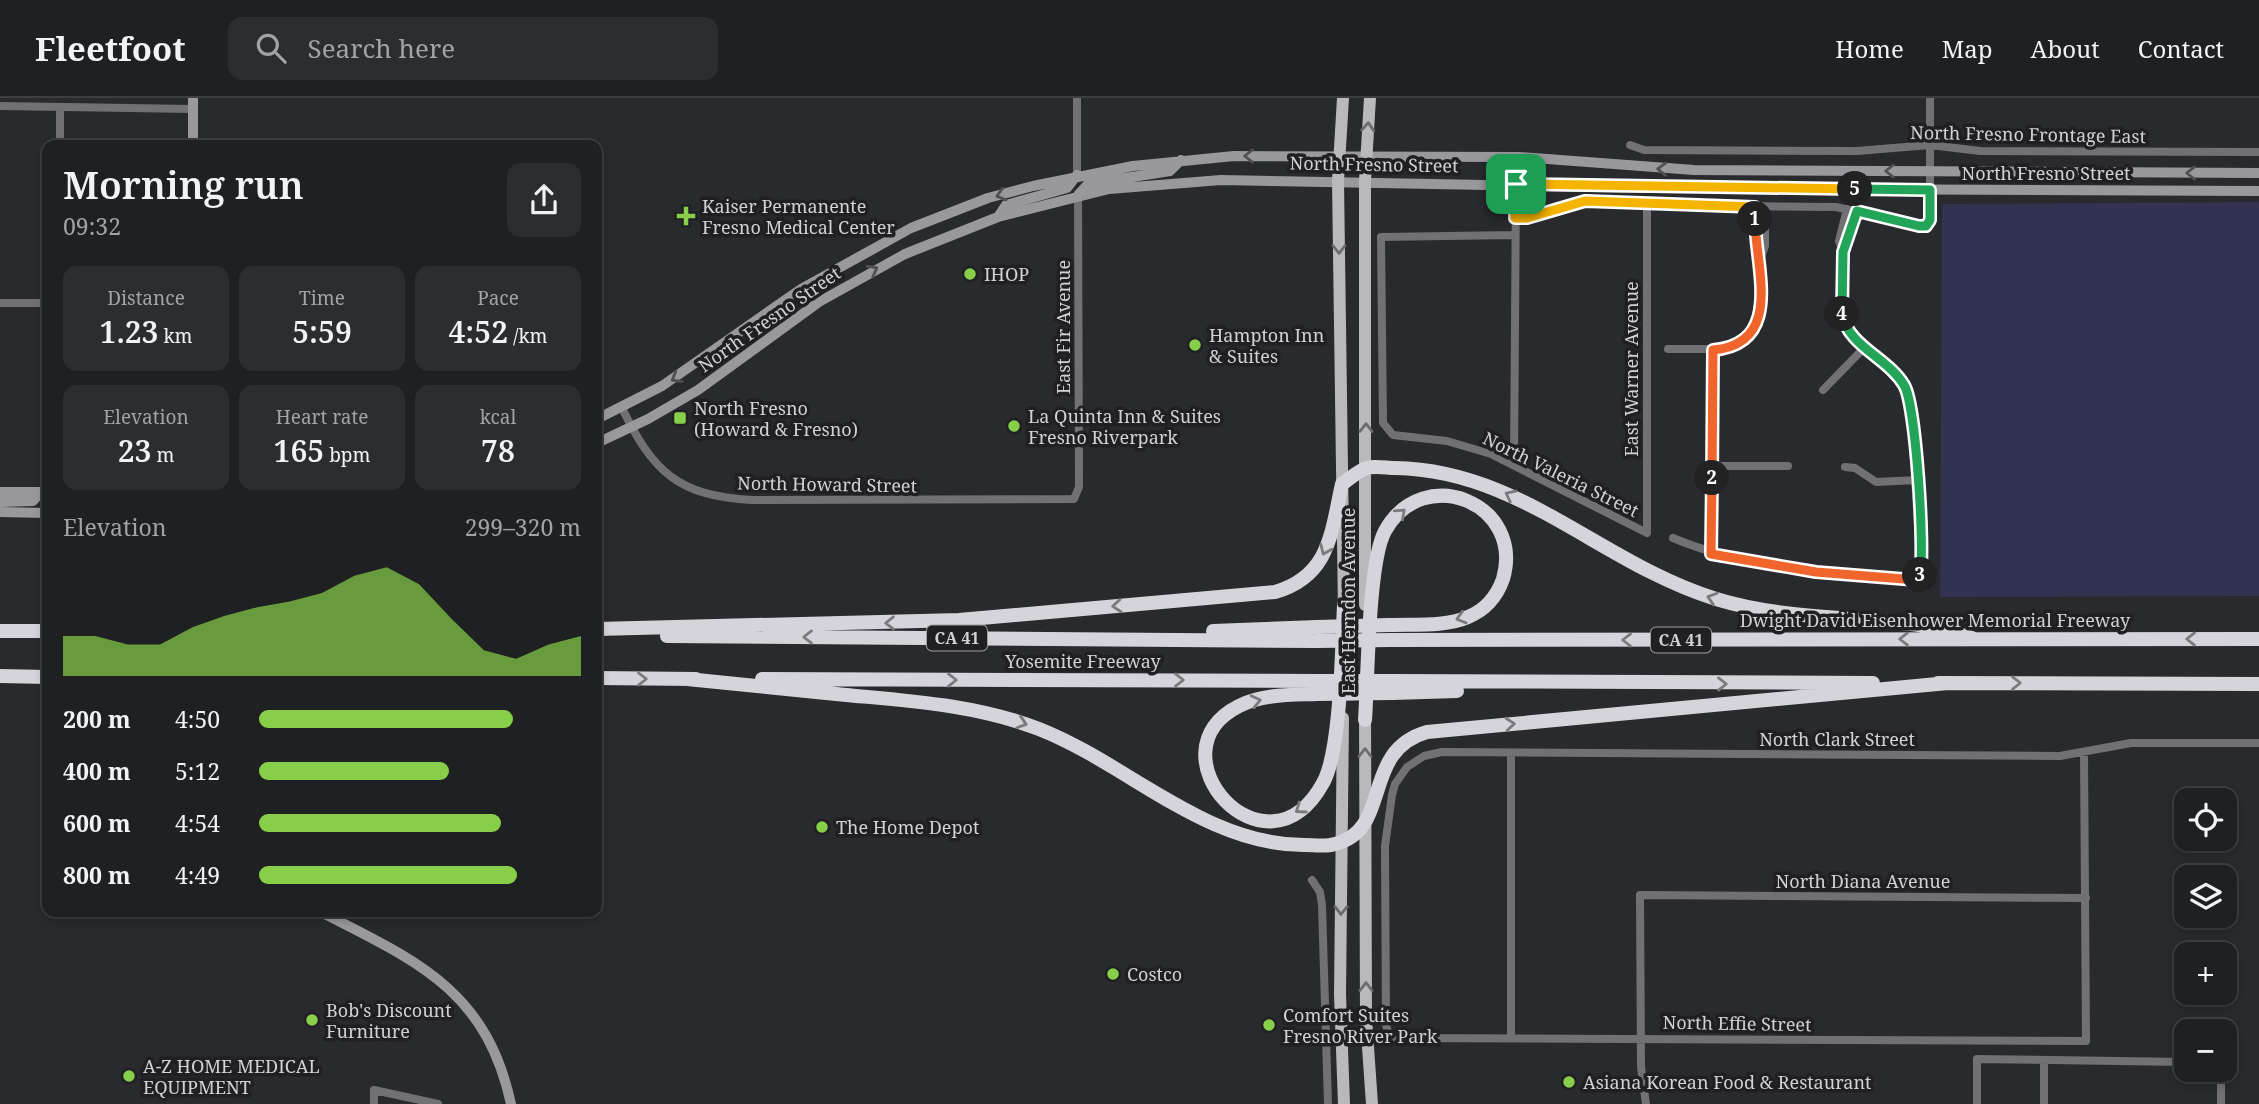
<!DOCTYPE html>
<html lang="en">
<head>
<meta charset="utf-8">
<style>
  :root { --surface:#1f2022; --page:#2c2d2f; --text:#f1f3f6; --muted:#a1a3a5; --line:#3c3e40; --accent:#88cf49 }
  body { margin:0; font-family:"Noto Serif",serif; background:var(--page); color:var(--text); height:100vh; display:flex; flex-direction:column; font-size:26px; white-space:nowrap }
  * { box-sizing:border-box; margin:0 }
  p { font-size:23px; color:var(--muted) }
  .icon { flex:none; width:38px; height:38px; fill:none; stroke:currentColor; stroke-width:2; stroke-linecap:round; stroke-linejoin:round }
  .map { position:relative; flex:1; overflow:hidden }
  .side { position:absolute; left:42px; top:42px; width:560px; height:777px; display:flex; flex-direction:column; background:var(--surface); border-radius:14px; box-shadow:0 4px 10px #0003,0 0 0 2px var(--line) }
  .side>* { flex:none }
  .buttons { position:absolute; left:2174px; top:690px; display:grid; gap:14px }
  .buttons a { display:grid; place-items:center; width:63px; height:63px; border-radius:14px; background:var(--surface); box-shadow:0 4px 10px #0003,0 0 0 2px var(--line); font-size:35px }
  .pin { position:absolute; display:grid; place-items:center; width:60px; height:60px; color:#fff; margin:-30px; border-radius:14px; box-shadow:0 4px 10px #0006 }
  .km { position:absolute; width:35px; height:35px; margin:-18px; border-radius:50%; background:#222; color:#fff; font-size:19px; line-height:35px; text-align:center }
  .round { display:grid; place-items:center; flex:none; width:74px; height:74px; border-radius:14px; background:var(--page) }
  .headline { display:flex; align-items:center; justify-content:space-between; height:119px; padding:0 21px }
  h1 { font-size:38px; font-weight:600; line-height:52px }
  .figures { display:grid; grid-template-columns:repeat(3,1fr); gap:10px; height:119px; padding:7px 21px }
  .figures div { display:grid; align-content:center; border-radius:14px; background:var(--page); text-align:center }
  .figures b { font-size:30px; font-weight:600 }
  .figures small { font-size:19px; font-weight:400 }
  .figures p { font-size:19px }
  .chart { height:196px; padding:14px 21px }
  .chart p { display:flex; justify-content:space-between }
  .chart svg { width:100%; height:126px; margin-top:7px; fill:var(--accent); opacity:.7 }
  ul { padding:0 21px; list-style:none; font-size:23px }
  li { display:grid; grid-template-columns:112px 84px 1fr; align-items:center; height:52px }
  li i { height:18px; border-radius:9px; background:var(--accent) }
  header { display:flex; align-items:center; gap:42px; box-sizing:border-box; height:98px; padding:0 35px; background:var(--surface); border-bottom:2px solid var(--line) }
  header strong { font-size:33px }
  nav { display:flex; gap:38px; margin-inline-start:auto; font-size:24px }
  .search { width:490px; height:63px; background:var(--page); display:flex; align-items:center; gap:18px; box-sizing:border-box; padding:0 24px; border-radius:14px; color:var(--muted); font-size:26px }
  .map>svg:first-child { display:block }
  .green { fill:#323251 }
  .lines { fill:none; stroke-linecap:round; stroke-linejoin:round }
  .street { stroke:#717173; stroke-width:8 }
  .secondary { stroke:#99999d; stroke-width:10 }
  .primary { stroke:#b8b8bd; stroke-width:12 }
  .highway { stroke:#d4d4da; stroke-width:14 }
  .highway-bridge { stroke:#d4d4da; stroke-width:14 }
  .oneway { stroke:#6c6c70 }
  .oneway2 { stroke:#505054 }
  .oneway3 { stroke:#7a7a7f }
  .split-1-casing { stroke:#fff; stroke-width:14 }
  .split-2-casing { stroke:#fff; stroke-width:14 }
  .split-3-casing { stroke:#fff; stroke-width:14 }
  .split-4-casing { stroke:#fff; stroke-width:14 }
  .split-5-casing { stroke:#fff; stroke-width:14 }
  .split-6-casing { stroke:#fff; stroke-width:14 }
  .split-1 { stroke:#f5b400; stroke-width:9 }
  .split-2 { stroke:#f0652b; stroke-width:9 }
  .split-3 { stroke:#f0652b; stroke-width:9 }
  .split-4 { stroke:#22a559; stroke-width:9 }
  .split-5 { stroke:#22a559; stroke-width:9 }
  .split-6 { stroke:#f5b400; stroke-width:9 }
  .poi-dot { fill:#88cf49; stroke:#202024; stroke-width:2.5 }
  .labels { text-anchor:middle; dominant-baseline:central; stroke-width:7; stroke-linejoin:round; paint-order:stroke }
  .shield { fill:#202024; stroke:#9d9da0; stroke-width:2 }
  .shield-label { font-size:16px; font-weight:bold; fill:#d2d2d5 }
  .street-label { font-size:18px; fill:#d2d2d5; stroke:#202024 }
  .poi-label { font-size:18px; fill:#d2d2d5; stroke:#202024; text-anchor:start }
</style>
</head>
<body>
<header>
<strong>Fleetfoot</strong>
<div class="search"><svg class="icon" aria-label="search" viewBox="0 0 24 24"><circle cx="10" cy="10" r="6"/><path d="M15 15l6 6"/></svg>Search here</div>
<nav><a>Home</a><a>Map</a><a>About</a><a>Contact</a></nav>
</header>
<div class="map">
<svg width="2259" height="1006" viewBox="0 0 2259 1006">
  <rect width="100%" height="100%" fill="#292a2e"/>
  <!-- green -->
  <path class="green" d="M2259,104V498L1940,499L1942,106Z"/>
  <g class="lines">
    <!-- street -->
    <path class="street" d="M1077,0V77
      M0,8L193,11
      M60,9V47
      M1630,47L1644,52L1857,53L1930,47L1980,53L2259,54
      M1515,120C1540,121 1561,106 1586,103C1604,101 1629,102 1647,107L1836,109L1923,129L1930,122V0
      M1514,137L1381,139L1383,325L1393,337L1447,343L1491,356L1647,435V107
      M1843,154L1857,113
      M1760,162L1765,148V109
      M0,205H47
      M1668,251H1722L1743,244L1752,236L1760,210V162L1755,148V109
      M1823,292L1865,249
      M622,310C653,374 678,398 752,402L1074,401L1079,389L1078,97
      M1514,366L1516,86
      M1712,368H1788
      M1845,369L1855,370L1876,384L1917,382
      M1673,440C1749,472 1834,476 1916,482L1921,476L1910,299L1890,270L1851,237L1844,227L1843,154L1839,143L1847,111
      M1711,456L1713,252
      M1511,655V939
      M2084,656L2086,943L1397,940L1389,937L1386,927L1385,748L1392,697L1395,686L1407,669L1424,658L1442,654L2060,658L2131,645H2259
      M1312,782L1320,794L1322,807L1328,1006
      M2221,971V1006
      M374,1006V992L438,1006
      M1646,1006L1641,969L1640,797L2086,800
      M1977,1006V961L2186,964
      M2044,1006V963"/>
    <!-- secondary -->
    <path class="secondary" d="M193,0V47
      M1078,97L1088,86L1170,73L1181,62
      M998,119L1006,107L1067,90L1077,77
      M597,321L662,288L801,191L911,130L988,100L1033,88L1133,68L1234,58L1520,59L1694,72L2259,75
      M597,345L648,321L698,292L819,204L905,156L998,119L1109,91L1221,82L1647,90L2259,93
      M0,394H47
      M0,404L33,403L41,394
      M0,414L47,415
      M321,814C416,863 486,891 511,1006"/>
    <!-- primary -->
    <path class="primary" d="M1343,0L1338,83L1344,514
      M1365,507V83L1370,0
      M1365,613L1366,921L1372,1006
      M1343,620L1340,896L1344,1006"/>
    <!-- highway -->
    <path class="highway" d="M597,531L959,522L1275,494C1330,478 1331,435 1342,386C1349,381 1356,375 1364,371C1372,367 1386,370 1395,370C1521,372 1600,465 1716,501C1785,522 1855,518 1926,528C1941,530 1957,536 1972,540
      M0,533H47
      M1213,533L1317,529
      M667,538L1317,543
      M1391,542L2259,541
      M0,578L47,579
      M597,580L696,581
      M687,581C740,586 793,592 846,597C911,603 977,607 1039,631C1128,666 1205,747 1304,747C1314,747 1326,749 1335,746C1393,732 1360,653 1427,634L1948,585
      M762,581L1317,583
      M1392,583L1873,585
      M1938,585L2259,586
      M1392,595L1457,593
      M1317,596C1292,597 1262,596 1239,608C1147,654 1266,789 1323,685C1341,654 1342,546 1344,507
      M1365,622C1368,581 1368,464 1385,433C1423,364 1525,405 1503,481C1497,498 1485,512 1468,519C1445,529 1415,526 1389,527"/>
    <!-- highway-bridge -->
    <path class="highway-bridge" d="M1317,529L1389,527
      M1317,543L1391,542
      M1317,583H1392
      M1317,596L1392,595"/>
  </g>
  <!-- one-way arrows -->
  <defs><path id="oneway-chevron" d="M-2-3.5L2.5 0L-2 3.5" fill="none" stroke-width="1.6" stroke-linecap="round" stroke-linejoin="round" transform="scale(1.75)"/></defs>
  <g class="oneway">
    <use href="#oneway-chevron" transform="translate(1368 29) rotate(-86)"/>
    <use href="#oneway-chevron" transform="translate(1339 151) rotate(90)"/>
    <use href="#oneway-chevron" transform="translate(1366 330) rotate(-90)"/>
    <use href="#oneway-chevron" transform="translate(1365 655) rotate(-90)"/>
    <use href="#oneway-chevron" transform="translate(1341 812) rotate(91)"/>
    <use href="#oneway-chevron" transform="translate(1366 889) rotate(-90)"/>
  </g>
  <g class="oneway2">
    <use href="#oneway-chevron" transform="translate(1249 58) rotate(-180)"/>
    <use href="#oneway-chevron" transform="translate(1662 71) rotate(-178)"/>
    <use href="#oneway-chevron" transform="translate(1890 73) rotate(-180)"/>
    <use href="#oneway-chevron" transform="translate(2191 75) rotate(-180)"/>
    <use href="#oneway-chevron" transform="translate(1001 97) rotate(164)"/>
    <use href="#oneway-chevron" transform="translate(873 172) rotate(-28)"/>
    <use href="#oneway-chevron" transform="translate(676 280) rotate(149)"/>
  </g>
  <g class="oneway3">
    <use href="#oneway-chevron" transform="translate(1510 397) rotate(-153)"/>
    <use href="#oneway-chevron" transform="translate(1401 415) rotate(-42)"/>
    <use href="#oneway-chevron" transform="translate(1325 452) rotate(114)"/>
    <use href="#oneway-chevron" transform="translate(1712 500) rotate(-162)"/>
    <use href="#oneway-chevron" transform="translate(1117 508) rotate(175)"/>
    <use href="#oneway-chevron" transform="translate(1461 520) rotate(163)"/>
    <use href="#oneway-chevron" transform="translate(890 525) rotate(179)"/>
    <use href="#oneway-chevron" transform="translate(808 539) rotate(-180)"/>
    <use href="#oneway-chevron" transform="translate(1904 541) rotate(180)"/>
    <use href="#oneway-chevron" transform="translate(2191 541) rotate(-180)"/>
    <use href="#oneway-chevron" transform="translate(1627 542) rotate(180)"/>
    <use href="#oneway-chevron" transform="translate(642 581)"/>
    <use href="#oneway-chevron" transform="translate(952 582)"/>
    <use href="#oneway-chevron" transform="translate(1179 582)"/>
    <use href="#oneway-chevron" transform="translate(2016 585)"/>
    <use href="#oneway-chevron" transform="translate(1722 586)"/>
    <use href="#oneway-chevron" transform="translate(1256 603) rotate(-13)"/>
    <use href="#oneway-chevron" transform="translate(1022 625) rotate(18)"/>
    <use href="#oneway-chevron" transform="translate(1510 626) rotate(-5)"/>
    <use href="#oneway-chevron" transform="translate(1300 711) rotate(145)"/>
  </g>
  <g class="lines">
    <!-- split-1 casing -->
    <g class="split-1-casing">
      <path id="split-1" d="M1516,86L1515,120H1527L1585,103L1755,109V121"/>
    </g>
    <!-- split-2 casing -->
    <g class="split-2-casing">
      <path id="split-2" d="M1712,380L1713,252C1785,246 1755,168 1755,121"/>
    </g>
    <!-- split-3 casing -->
    <g class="split-3-casing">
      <path id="split-3" d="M1712,380L1711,456L1816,474L1916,482L1920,477"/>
    </g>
    <!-- split-4 casing -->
    <g class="split-4-casing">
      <path id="split-4" d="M1842,216C1848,248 1888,260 1904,287C1916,306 1925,453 1920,477"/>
    </g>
    <!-- split-5 casing -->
    <g class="split-5-casing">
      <path id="split-5" d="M1842,216L1843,154L1857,113L1919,128H1926L1930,122V92L1855,91"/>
    </g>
    <!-- split-6 casing -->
    <g class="split-6-casing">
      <path id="split-6" d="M1516,86L1855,91"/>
    </g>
    <!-- split-1 -->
    <use href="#split-1" class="split-1"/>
    <!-- split-2 -->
    <use href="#split-2" class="split-2"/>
    <!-- split-3 -->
    <use href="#split-3" class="split-3"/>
    <!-- split-4 -->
    <use href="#split-4" class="split-4"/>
    <!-- split-5 -->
    <use href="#split-5" class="split-5"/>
    <!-- split-6 -->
    <use href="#split-6" class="split-6"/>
  </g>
  <!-- markers -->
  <g class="poi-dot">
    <path d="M682.5 107.5h7v7h7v7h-7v7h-7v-7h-7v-7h7z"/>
    <circle cx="970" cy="176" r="7"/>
    <circle cx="1195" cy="247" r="7"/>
    <rect x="673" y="313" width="14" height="14" rx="3.5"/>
    <circle cx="1014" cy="328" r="7"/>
    <circle cx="822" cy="729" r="7"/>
    <circle cx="1113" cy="876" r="7"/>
    <circle cx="312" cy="922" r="7"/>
    <circle cx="1269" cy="927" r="7"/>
    <circle cx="129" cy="978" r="7"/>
    <circle cx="1569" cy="984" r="7"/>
  </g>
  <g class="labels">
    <!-- shield labels -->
    <g class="shield">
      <rect x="927" y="527.5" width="60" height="25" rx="5"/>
      <rect x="1651" y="529.5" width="60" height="25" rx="5"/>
    </g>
    <g class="shield-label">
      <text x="957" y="540">CA 41</text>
      <text x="1681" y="542">CA 41</text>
    </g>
    <!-- street labels -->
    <g class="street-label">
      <text transform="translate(2028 36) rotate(1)">North Fresno Frontage East</text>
      <text transform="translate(1374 66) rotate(1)">North Fresno Street</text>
      <text x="2046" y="75">North Fresno Street</text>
      <text transform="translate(769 221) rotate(-35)">North Fresno Street</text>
      <text transform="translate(1063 229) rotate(-90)">East Fir Avenue</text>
      <text transform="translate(1631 271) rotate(-90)">East Warner Avenue</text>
      <text transform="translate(1561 376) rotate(26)">North Valeria Street</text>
      <text transform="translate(827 386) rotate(1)">North Howard Street</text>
      <text transform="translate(1348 503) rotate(-90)">East Herndon Avenue</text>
      <text x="1935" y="522">Dwight David Eisenhower Memorial Freeway</text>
      <text x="1083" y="563">Yosemite Freeway</text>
      <text x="1837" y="641">North Clark Street</text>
      <text x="1863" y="783">North Diana Avenue</text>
      <text transform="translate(1737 925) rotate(1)">North Effie Street</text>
    </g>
    <!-- poi labels -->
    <g class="poi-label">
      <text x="702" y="108">Kaiser Permanente<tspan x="702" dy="21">Fresno Medical Center</tspan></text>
      <text x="984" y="176">IHOP</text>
      <text x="1209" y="237">Hampton Inn<tspan x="1209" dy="21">&amp; Suites</tspan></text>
      <text x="694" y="310">North Fresno<tspan x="694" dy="21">(Howard &amp; Fresno)</tspan></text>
      <text x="1028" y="318">La Quinta Inn &amp; Suites<tspan x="1028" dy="21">Fresno Riverpark</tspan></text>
      <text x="836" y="729">The Home Depot</text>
      <text x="1127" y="876">Costco</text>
      <text x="326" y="912">Bob's Discount<tspan x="326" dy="21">Furniture</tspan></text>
      <text x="1283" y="917">Comfort Suites<tspan x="1283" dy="21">Fresno River Park</tspan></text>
      <text x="143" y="968">A-Z HOME MEDICAL<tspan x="143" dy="21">EQUIPMENT</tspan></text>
      <text x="1583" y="984">Asiana Korean Food &amp; Restaurant</text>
    </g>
  </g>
</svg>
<div class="buttons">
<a><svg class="icon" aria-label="locate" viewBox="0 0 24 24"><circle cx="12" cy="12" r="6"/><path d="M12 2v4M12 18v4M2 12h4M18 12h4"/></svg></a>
<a><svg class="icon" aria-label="layers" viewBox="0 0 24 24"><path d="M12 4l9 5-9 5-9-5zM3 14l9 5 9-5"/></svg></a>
<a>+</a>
<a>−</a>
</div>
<div class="pin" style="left:1516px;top:86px;background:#1e9e55"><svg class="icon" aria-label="arrive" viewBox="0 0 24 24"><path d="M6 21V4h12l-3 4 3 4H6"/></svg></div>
<b class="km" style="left:1755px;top:121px">1</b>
<b class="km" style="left:1712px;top:380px">2</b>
<b class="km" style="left:1920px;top:477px">3</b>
<b class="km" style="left:1842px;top:216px">4</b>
<b class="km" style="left:1855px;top:91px">5</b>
<section class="side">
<div class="headline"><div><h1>Morning run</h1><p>09:32</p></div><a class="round"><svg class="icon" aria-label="share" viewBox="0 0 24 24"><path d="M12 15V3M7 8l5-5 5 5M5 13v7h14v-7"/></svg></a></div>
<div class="figures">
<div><p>Distance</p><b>1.23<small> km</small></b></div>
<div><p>Time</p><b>5:59</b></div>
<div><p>Pace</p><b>4:52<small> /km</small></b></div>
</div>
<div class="figures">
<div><p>Elevation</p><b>23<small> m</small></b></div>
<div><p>Heart rate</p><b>165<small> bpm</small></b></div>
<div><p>kcal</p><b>78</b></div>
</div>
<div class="chart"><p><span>Elevation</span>299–320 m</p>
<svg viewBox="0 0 160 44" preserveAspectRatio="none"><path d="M0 44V30L10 30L20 33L30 33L40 27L50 23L60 20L70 18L80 15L90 9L100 6L110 12L120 24L130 35L140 38L150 33L160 30V44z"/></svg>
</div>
<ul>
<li><b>200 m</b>4:50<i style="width:79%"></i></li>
<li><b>400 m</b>5:12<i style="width:59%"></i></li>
<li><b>600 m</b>4:54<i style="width:75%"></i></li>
<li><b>800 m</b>4:49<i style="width:80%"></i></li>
</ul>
</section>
</div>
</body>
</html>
